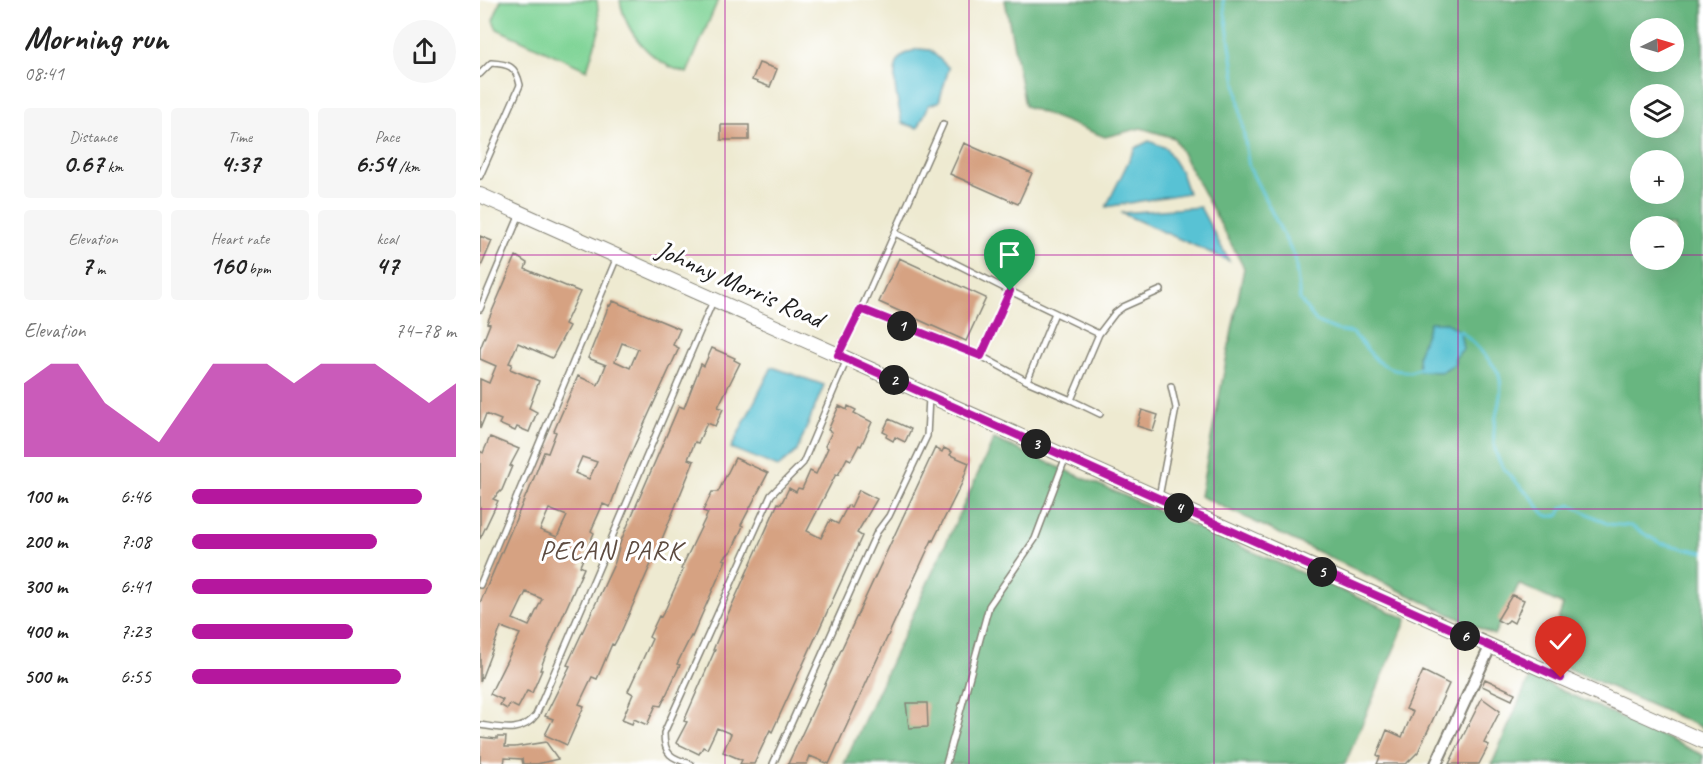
<!DOCTYPE html>
<html lang="en">
<head>
<meta charset="utf-8">
<style>
  :root { --surface:#fff; --page:#f6f6f6; --text:#222; --muted:#767676; --accent:#b5179e }
  body { margin:0; font-family:Caveat,sans-serif; background:var(--page); color:var(--text); height:100vh; display:flex; flex-direction:column; font-size:22px; white-space:nowrap }
  * { box-sizing:border-box; margin:0 }
  p { font-size:20px; color:var(--muted) }
  .icon { flex:none; width:33px; height:33px; fill:none; stroke:currentColor; stroke-width:2; stroke-linecap:round; stroke-linejoin:round }
  .map { position:relative; flex:1; overflow:hidden }
  .drawer { display:flex; flex-direction:column; background:var(--surface); width:480px }
  .drawer>* { flex:none }
  .needle { width:39px; rotate:85deg }
  .buttons { position:absolute; left:1150px; top:18px; display:grid; gap:12px }
  .buttons a { display:grid; place-items:center; width:54px; height:54px; border-radius:50%; background:var(--surface); box-shadow:0 6px 24px #0002; font-size:30px }
  .pin { position:absolute; display:grid; place-items:center; width:51px; height:51px; color:#fff; margin:-62px -26px; border-radius:50% 50% 50% 0; rotate:-45deg; box-shadow:0 0 6px #0007 }
  .pin .icon { rotate:45deg }
  .km { position:absolute; width:30px; height:30px; margin:-15px; border-radius:50%; background:#222; color:#fff; font-size:16px; line-height:30px; text-align:center }
  .round { display:grid; place-items:center; flex:none; width:63px; height:63px; border-radius:32px; background:var(--page) }
  .headline { display:flex; align-items:center; justify-content:space-between; height:102px; padding:0 24px }
  h1 { font-size:33px; font-weight:800; line-height:45px }
  .metrics { display:grid; grid-template-columns:repeat(3,1fr); gap:9px; height:102px; padding:6px 24px }
  .metrics div { display:grid; align-content:center; border-radius:6px; background:var(--page); text-align:center }
  .metrics b { font-size:26px; font-weight:800 }
  .metrics small { font-size:16px; font-weight:400 }
  .metrics p { font-size:16px }
  .chart { height:168px; padding:12px 24px }
  .chart p { display:flex; justify-content:space-between }
  .chart svg { width:100%; height:108px; margin-top:6px; fill:var(--accent); opacity:.7 }
  ul { padding:0 24px; list-style:none; font-size:20px }
  li { display:grid; grid-template-columns:96px 72px 1fr; align-items:center; height:45px }
  li i { height:15px; border-radius:8px; background:var(--accent) }
  main { display:flex; flex:1; min-height:0 }
  .map>svg:first-child { display:block }
  .green { fill:#80d497; stroke:#4e785a; stroke-width:1.5 }
  .forest { fill:#68b680; stroke:#42694e; stroke-width:1.5; fill-rule:evenodd }
  .water { fill:#58c2d4; stroke:#3a6f78; stroke-width:1.5 }
  .lines { fill:none; stroke-linecap:round; stroke-linejoin:round }
  .stream { stroke:#58c2d4; stroke-width:3 }
  .building { fill:#d6a282; fill-rule:evenodd }
  .service-casing { stroke:#858376; stroke-width:8 }
  .minor-casing { stroke:#858376; stroke-width:14 }
  .tertiary-casing { stroke:#858376; stroke-width:16 }
  .service { stroke:#fff; stroke-width:5 }
  .minor { stroke:#fff; stroke-width:10 }
  .tertiary { stroke:#fff; stroke-width:14 }
  .route-casing { stroke:#fff; stroke-width:12 }
  .route { stroke:#b5179e; stroke-width:8 }
  .grid { fill:none; stroke:#b5179e; stroke-width:1.5; stroke-opacity:0.55 }
  .labels { text-anchor:middle; dominant-baseline:central; stroke-width:6; stroke-linejoin:round; paint-order:stroke }
  .street-label { font-size:26px; fill:#1c1c1c; stroke:#fff }
  .neighbourhood-label { font-size:27px; letter-spacing:1.5px; fill:#5d4b40; stroke:#fff }
</style>
</head>
<body>
<main>
<section class="drawer">
<div class="headline"><div><h1>Morning run</h1><p>08:41</p></div><a class="round"><svg class="icon" aria-label="share" viewBox="0 0 24 24"><path d="M12 15V3M7 8l5-5 5 5M5 13v7h14v-7"/></svg></a></div>
<div class="metrics">
<div><p>Distance</p><b>0.67<small> km</small></b></div>
<div><p>Time</p><b>4:37</b></div>
<div><p>Pace</p><b>6:54<small> /km</small></b></div>
</div>
<div class="metrics">
<div><p>Elevation</p><b>7<small> m</small></b></div>
<div><p>Heart rate</p><b>160<small> bpm</small></b></div>
<div><p>kcal</p><b>47</b></div>
</div>
<div class="chart"><p><span>Elevation</span>74–78 m</p>
<svg viewBox="0 0 160 44" preserveAspectRatio="none"><path d="M0 44V14L10 6L20 6L30 22L40 30L50 38L60 22L70 6L80 6L90 6L100 14L110 6L120 6L130 6L140 14L150 22L160 14V44z"/></svg>
</div>
<ul>
<li><b>100 m</b>6:46<i style="width:87%"></i></li>
<li><b>200 m</b>7:08<i style="width:70%"></i></li>
<li><b>300 m</b>6:41<i style="width:91%"></i></li>
<li><b>400 m</b>7:23<i style="width:61%"></i></li>
<li><b>500 m</b>6:55<i style="width:79%"></i></li>
</ul>
</section>
<div class="map">
<svg width="1223" height="764" viewBox="0 0 1223 764">
  <rect width="100%" height="100%" fill="#fff"/>
  <filter id="ink" filterUnits="userSpaceOnUse"><feTurbulence type="fractalNoise" baseFrequency=".0167" numOctaves="2"/><feDisplacementMap in="SourceGraphic" scale="12" xChannelSelector="R" yChannelSelector="G"/><feConvolveMatrix kernelMatrix="1 2 1 2 8 2 1 2 1" color-interpolation-filters="sRGB"/></filter>
  <filter id="wash" filterUnits="userSpaceOnUse"><feTurbulence type="fractalNoise" baseFrequency=".008" numOctaves="4" result="noise"/><feDisplacementMap in="SourceGraphic" scale="24" xChannelSelector="R" yChannelSelector="G"/><feGaussianBlur stdDeviation="1.35" result="paint"/><feColorMatrix in="noise" values="0 0 0 0 0 0 0 0 0 0 0 0 0 0 0 0 0 1.4 0 .05"/><feComposite in="paint" operator="in"/></filter>
  <g filter="url(#wash)">
    <rect width="100%" height="100%" fill="#eeead1"/>
    <!-- green -->
    <path class="green" d="M21,0H117L120,28L107,70L17,29L13,20Z
      M140,0H238L207,73C173,64 146,35 140,0Z"/>
    <!-- forest -->
    <path class="forest" d="M525,0H1223V728L1065,658L1083,605L1039,584L1014,635L720,496L764,268L694,138L661,128L625,137L545,106ZM1161,28H1194V62H1161ZM1161,94H1194V128H1161ZM1161,160H1194V194H1161ZM1161,226H1194V260H1161Z
      M514,439L927,619L865,764H364Z
      M1050,676L1223,755V764H1012Z"/>
    <!-- water -->
    <path class="water" d="M439,49L450,50L469,68L459,102L449,105L438,128L422,123C419,106 410,77 418,61C422,53 432,51 439,49Z
      M669,141L686,148L701,172L708,193L626,207L655,148Z
      M720,207L749,261L641,213Z
      M950,322H965L980,331L983,349L975,358V364L961,372L939,371L938,355Z
      M292,367L344,385L317,451L298,467L251,448Z"/>
    <g class="lines">
      <!-- stream -->
      <path class="stream" d="M743,0L769,167L815,258L820,300L837,322L857,330L873,333L897,361L914,370L930,372L941,368
        M978,332L980,331C988,337 1017,366 1019,375C1023,389 1019,402 1016,416C1007,459 1024,470 1052,498C1062,509 1061,520 1079,515L1082,508L1091,505L1128,524L1151,526L1180,543L1223,552"/>
    </g>
    <g id="blocks">
      <!-- building -->
      <path class="building" d="M279,63L297,69L290,87L272,80Z
        M241,125H269V140H241Z
        M484,143L552,173L538,204L470,174Z
        M0,236L12,241L0,269Z
        M36,256L47,263L45,269L100,292L85,324L89,326L72,358L38,343L29,363L32,364L30,369L59,381L49,408L57,412L49,432L37,427L35,431L19,424L21,420L6,414L0,429V379L9,383L16,366L0,359V349L10,324L7,323Z
        M419,258L506,298L486,341L399,302Z
        M133,301L200,329L193,345L199,348L145,466L130,507L123,504L111,531L114,533L100,566L104,568L66,654L60,670H62L52,693L47,691L38,708L30,704L27,709L20,705L23,700L10,694L40,634L21,627L0,682V603L47,493H48L64,452L68,453L76,432L74,431L98,376L118,385L126,365L108,358L129,305L130,306ZM142,343L158,349L150,368L135,361ZM102,457L117,462L109,479L95,473ZM69,509L87,516L77,537L60,530ZM46,592L62,599L49,626L33,619Z
        M232,348L255,358L254,360L260,363L238,407L243,409L235,426L227,423L218,443L215,442L208,459L214,461L182,539L141,632L134,645L132,644L117,679L112,677L99,704L104,706L87,745L65,735L73,719L65,716L90,666L87,665L135,562L140,543L199,406L204,408L221,364L224,366Z
        M359,406L367,410L368,406L376,410L374,413L392,422L381,446L379,445L371,460L367,458L358,475L356,474L327,531L341,538L350,520L358,524L368,505L371,507L379,490L397,499L377,533L382,536L292,732L290,730L274,764H260L262,760L243,752L251,734L237,728L227,749L223,747L219,754L196,743L207,722L204,721L235,650H233L248,614L298,503L301,504L309,488L316,492L318,488L322,489L330,471L336,474L348,448L345,446L352,432L348,430Z
        M662,410L678,415L673,431L657,426Z
        M409,419L431,429L425,442L415,437L413,441L406,437L407,434L403,432Z
        M10,437L39,449L30,466H32L22,490L13,499L18,501L0,539V451L3,453Z
        M455,448L462,452L464,448L472,452L470,455L489,463L482,483L453,541L452,540L349,764L330,756L327,764H308Z
        M255,458L288,473L261,525L263,526L252,550L243,559L246,560L212,637L211,636L197,664L200,665L181,706L176,705L167,725L154,719L152,724L142,720L153,694L148,691L172,639L169,637L179,616L181,617L186,608L203,570L201,569L228,513L223,511L232,492H238Z
        M1032,595L1044,600L1034,623L1029,620L1025,624L1017,620Z
        M943,671L969,684L938,752L926,764H897L900,757L897,755L907,730L922,737L933,712L926,709Z
        M1005,679L1035,693L1032,700L1002,686Z
        M1002,698L1020,711L1004,743L1009,745L999,764H969Z
        M426,703H447L448,727L429,728Z
        M0,737L17,739V737H26L25,747H35L66,742L78,759L57,764H43L42,759L25,758L24,764H0Z"/>
    </g>
  </g>
  <g filter="url(#ink)">
    <use href="#blocks" fill-opacity="0" stroke="#858376" stroke-width="1.5"/>
    <g class="lines">
      <!-- service casing -->
      <g class="service-casing">
        <path id="service" d="M0,74L11,63C29,64 36,66 40,85L0,176
          M530,291L619,334L635,313L643,307L681,290
          M0,309L40,214
          M381,309L501,356L530,291L415,233
          M619,334L591,400L620,414
          M359,353L381,309L463,124
          M501,356L547,381L575,313
          M547,381L591,400
          M679,497L696,408L691,386
          M0,585L137,257
          M0,725C21,728 42,734 56,715L233,301
          M211,764C191,758 184,755 184,733L291,495L323,463L367,359
          M293,764L391,545L397,532L409,516L447,436L449,397
          M466,764L509,606L555,539L585,459"/>
      </g>
      <!-- minor casing -->
      <g class="minor-casing">
        <path id="minor" d="M956,764L1010,647"/>
      </g>
      <!-- tertiary casing -->
      <g class="tertiary-casing">
        <path id="tertiary" d="M0,195L1223,741"/>
      </g>
      <!-- service -->
      <use href="#service" class="service"/>
      <!-- minor -->
      <use href="#minor" class="minor"/>
      <!-- tertiary -->
      <use href="#tertiary" class="tertiary"/>
    </g>
  </g>
  <g class="lines" filter="url(#ink)">
    <!-- route casing -->
    <g class="route-casing">
      <path id="route" d="M530,291L501,356L381,309L358,355L1081,678"/>
    </g>
    <!-- route -->
    <use href="#route" class="route"/>
  </g>
  <!-- grid -->
  <path class="grid" d="M245,0V764M489,0V764M734,0V764M978,0V764M0,255H1161M1194,255H1223M0,509H1223"/>
  <g class="labels">
    <!-- street labels -->
    <g class="street-label">
      <text transform="translate(260 284) rotate(24)">Johnny Morris Road</text>
    </g>
    <!-- neighbourhood labels -->
    <g class="neighbourhood-label">
      <text x="131" y="550">PECAN PARK</text>
    </g>
  </g>
</svg>
<div class="buttons">
<a><svg class="needle" viewBox="-14 -14 28 28"><path d="M0-13l5 13h-10z" fill="#e53935"/><path d="M0 13l5-13h-10z" fill="#767676"/></svg></a>
<a><svg class="icon" aria-label="layers" viewBox="0 0 24 24"><path d="M12 4l9 5-9 5-9-5zM3 14l9 5 9-5"/></svg></a>
<a>+</a>
<a>−</a>
</div>
<div class="pin" style="left:530px;top:291px;background:#1e9e55"><svg class="icon" aria-label="arrive" viewBox="0 0 24 24"><path d="M6 21V4h12l-3 4 3 4H6"/></svg></div>
<div class="pin" style="left:1081px;top:678px;background:#d93025"><svg class="icon" aria-label="check" viewBox="0 0 24 24"><path d="M5 12l5 5 9-10"/></svg></div>
<b class="km" style="left:422px;top:326px">1</b>
<b class="km" style="left:414px;top:380px">2</b>
<b class="km" style="left:556px;top:444px">3</b>
<b class="km" style="left:699px;top:508px">4</b>
<b class="km" style="left:842px;top:572px">5</b>
<b class="km" style="left:985px;top:636px">6</b>
</div>
</main>
</body>
</html>
